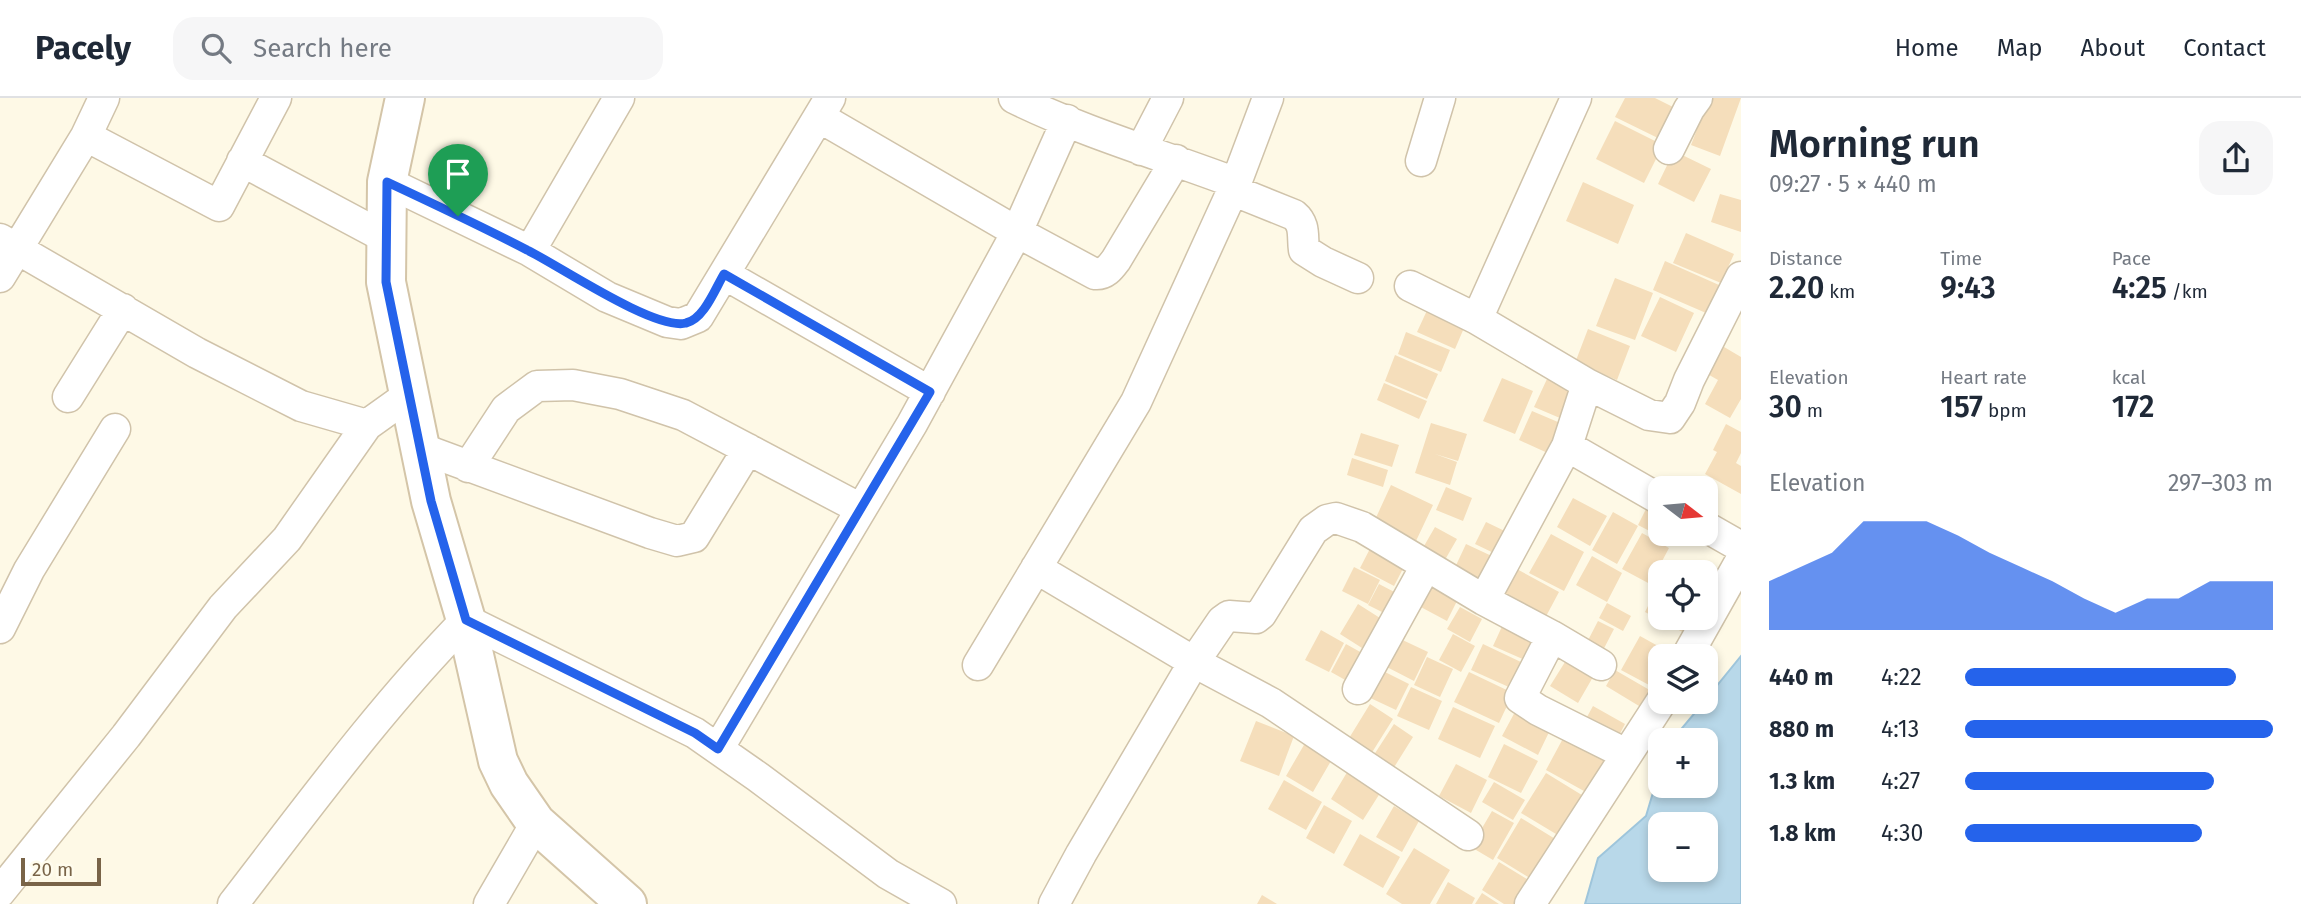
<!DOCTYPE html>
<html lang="en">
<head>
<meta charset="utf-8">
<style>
  :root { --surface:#fff; --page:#f6f6f7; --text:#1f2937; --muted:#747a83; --line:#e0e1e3; --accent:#2563eb }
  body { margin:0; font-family:"Fira Sans",sans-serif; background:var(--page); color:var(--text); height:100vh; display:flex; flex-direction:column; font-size:26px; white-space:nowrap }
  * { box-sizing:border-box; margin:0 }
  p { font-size:23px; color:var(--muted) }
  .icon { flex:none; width:38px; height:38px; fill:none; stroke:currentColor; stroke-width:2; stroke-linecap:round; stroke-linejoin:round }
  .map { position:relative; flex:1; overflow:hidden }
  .panel { display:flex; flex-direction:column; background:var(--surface); width:560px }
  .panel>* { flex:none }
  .needle { width:46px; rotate:106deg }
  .buttons { position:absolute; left:1648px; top:378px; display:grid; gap:14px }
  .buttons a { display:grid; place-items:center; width:70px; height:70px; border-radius:14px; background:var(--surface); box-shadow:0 4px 10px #0003; font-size:35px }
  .scale { position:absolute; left:21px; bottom:18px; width:80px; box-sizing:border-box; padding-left:7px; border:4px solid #796448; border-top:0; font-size:19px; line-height:24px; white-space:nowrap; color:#796448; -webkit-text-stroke:5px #fffced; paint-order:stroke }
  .pin { position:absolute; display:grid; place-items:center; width:60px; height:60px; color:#fff; margin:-72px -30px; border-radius:50% 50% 50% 0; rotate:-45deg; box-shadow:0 0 7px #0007 }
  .pin .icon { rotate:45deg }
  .round { display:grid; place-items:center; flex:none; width:74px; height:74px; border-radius:21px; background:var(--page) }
  .head { display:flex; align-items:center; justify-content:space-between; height:119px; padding:0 28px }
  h1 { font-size:38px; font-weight:600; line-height:52px }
  .metrics { display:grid; grid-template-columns:repeat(3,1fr); gap:10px; height:119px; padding:7px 28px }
  .metrics div { display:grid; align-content:center }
  .metrics b { font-size:30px; font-weight:600 }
  .metrics small { font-size:19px; font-weight:400 }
  .metrics p { font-size:19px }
  .chart { height:196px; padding:14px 28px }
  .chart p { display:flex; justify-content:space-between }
  .chart svg { width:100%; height:126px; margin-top:7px; fill:var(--accent); opacity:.7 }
  ul { padding:0 28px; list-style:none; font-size:23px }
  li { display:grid; grid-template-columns:112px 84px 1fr; align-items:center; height:52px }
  li i { height:18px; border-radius:9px; background:var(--accent) }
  header { display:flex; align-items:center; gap:42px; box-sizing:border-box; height:98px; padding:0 35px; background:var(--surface); border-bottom:2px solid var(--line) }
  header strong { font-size:33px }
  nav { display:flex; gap:38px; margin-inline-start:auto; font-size:24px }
  .search { width:490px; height:63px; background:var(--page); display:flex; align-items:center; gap:18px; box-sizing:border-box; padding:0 24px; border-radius:21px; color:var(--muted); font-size:26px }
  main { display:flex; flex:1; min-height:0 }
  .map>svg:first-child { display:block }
  .water { fill:#b8d8e9; stroke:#9ec5db; stroke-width:2; fill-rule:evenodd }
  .building { fill:#f5debb }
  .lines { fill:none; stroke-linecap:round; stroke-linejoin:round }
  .street-casing { stroke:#d0c3aa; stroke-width:33 }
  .secondary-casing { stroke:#d4c5a8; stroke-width:42 }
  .street { stroke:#fff; stroke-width:30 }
  .secondary { stroke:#fff; stroke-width:38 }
  .route-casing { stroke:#fff; stroke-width:14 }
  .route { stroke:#2563eb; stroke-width:9 }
</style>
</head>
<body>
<header>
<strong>Pacely</strong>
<div class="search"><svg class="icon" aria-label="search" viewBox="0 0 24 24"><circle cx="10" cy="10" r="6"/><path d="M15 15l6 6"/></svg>Search here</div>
<nav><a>Home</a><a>Map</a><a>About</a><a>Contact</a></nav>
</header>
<main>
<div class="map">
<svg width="1741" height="806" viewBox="0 0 1741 806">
  <rect width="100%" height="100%" fill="#fef9e6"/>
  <!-- water -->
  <path class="water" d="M1741,558V806H1585L1598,760L1646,718L1661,668V688H1706V642H1672L1704,604H1706V601ZM1661,726H1706V772H1661Z"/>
  <!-- building -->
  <path class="building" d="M1625,0H1655L1679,12L1664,43L1615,19Z
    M1709,0H1741L1720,58L1691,47Z
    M1615,23L1663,47L1644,85L1596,61Z
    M1674,53L1711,71L1694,104L1658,86Z
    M1583,84L1634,107L1618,146L1566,123Z
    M1720,96L1741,102V134L1711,124Z
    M1686,135L1734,156L1721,185L1673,165Z
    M1665,163L1719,187L1706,215L1653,192Z
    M1615,180L1653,195L1635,242L1596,228Z
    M1660,199L1694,215L1676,254L1641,238Z
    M1430,206L1467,223L1455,251L1417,234Z
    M1588,231L1630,248L1617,282L1575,265Z
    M1406,234L1450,252L1441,274L1398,256Z
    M1719,246L1741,259V301L1730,320L1705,306L1718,282L1704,274Z
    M1395,257L1438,276L1427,301L1385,283Z
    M1502,280L1533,293L1515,336L1483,323Z
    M1547,281L1580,295L1567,323L1534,309Z
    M1384,285L1427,303L1419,321L1377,302Z
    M1532,313L1565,327L1552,357L1519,342Z
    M1431,325L1467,336L1458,363L1435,356L1457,364L1450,387L1415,375Z
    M1726,326L1741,334V355L1736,365L1741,368V396L1705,376L1717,354L1713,352Z
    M1361,335L1399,347L1392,369L1354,357Z
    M1352,360L1388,372L1383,389L1347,377Z
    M1391,387L1433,407L1416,443L1374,424Z
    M1446,389L1472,400L1463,423L1436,412Z
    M1573,400L1607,418L1590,448L1557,429Z
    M1651,401L1661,406V436H1671L1667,442L1638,427Z
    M1613,414L1638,428L1617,466L1592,452Z
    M1486,424L1513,437L1502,459L1475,446Z
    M1435,429L1457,441L1442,467L1420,455Z
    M1642,435L1669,450L1650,486L1622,471Z
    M1551,436L1584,454L1564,493L1529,475Z
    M1374,443L1408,461L1394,488L1360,470Z
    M1466,446L1496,460L1481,492L1451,478Z
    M1592,458L1622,475L1607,504L1576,487Z
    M1688,463L1719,480L1706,503V474H1682Z
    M1354,469L1380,482L1368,506L1342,493Z
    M1515,470L1559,494L1543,524L1499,500Z
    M1379,486L1402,498L1392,519L1368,507Z
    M1427,487L1457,503L1447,523L1417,507Z
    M1656,492L1661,495V520H1700L1690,538L1645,514Z
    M1607,505L1631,518L1623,533L1599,520Z
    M1358,506L1380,520L1362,550L1340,536Z
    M1460,509L1482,521L1470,544L1447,531Z
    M1505,522L1539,538L1527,563L1493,548Z
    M1598,523L1614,531L1599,560L1583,552Z
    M1321,532L1344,545L1329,574L1305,562Z
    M1453,536L1475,548L1461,574L1439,562Z
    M1394,538L1428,554L1414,583L1381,566Z
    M1640,538L1667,553L1664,558H1661V565L1649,587L1621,572Z
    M1346,546L1362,555L1347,583L1331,574Z
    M1483,546L1523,565L1511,590L1471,572Z
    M1570,556L1597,572L1578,605L1550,588Z
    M1427,559L1453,571L1440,599L1414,587Z
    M1377,570L1409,586L1396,612L1364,597Z
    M1615,572L1653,594L1644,611L1606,588Z
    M1469,574L1513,595L1499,625L1454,604Z
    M1411,589L1442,603L1429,632L1397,618Z
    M1370,606L1393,621L1366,664L1343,650Z
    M1593,608L1625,626L1614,647L1582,628Z
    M1453,609L1495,628L1480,660L1438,641Z
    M1516,612L1551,630L1538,657L1502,638Z
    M1256,623L1294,638L1279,678L1240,663Z
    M1394,626L1413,639L1388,679L1368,666Z
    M1567,633L1615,660L1593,698L1546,672Z
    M1308,640L1335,656L1313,694L1286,678Z
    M1504,646L1538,663L1521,695L1488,679Z
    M1456,666L1487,682L1471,715L1439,698Z
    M1349,671L1382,692L1363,722L1331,701Z
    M1546,675L1590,702L1566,742L1521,715Z
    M1284,682L1322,704L1306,732L1268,711Z
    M1494,684L1525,702L1513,722L1482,704Z
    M1324,707L1352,723L1334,756L1306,740Z
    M1394,708L1419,723L1402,754L1376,739Z
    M1492,713L1514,725L1493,762L1471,749Z
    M1521,720L1565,747L1541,787L1497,760Z
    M1360,736L1400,759L1383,790L1343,767Z
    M1414,750L1450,772L1430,806H1402L1386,796Z
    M1499,764L1535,786L1523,806H1504L1482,792Z
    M1448,784L1475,800L1472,806H1436Z
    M1482,795L1499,806H1475Z
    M1262,797L1277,806H1257Z"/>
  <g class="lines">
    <!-- street casing -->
    <g class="street-casing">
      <path id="street" d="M1067,22L1017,134L1095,176C1105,177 1110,170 1116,162L1176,62
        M86,38L219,108L276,0
        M1669,51L1689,11L1697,0
        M1141,52L1168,0
        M242,63L386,140
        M1421,63L1440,0
        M387,84L530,153L607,199L667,224L681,226L698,219L830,0
        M1236,85L1268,0
        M1232,92L1294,117C1306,127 1302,139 1304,152L1323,164L1358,180
        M0,141L197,255L301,308L367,327
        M530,153L619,0
        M724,176L930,294
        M0,179L86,38L104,0
        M1410,188L1477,221L1587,286L1567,348
        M1477,221L1576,0
        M1587,286L1649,317L1670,320L1680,305L1689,282L1741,179
        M68,299L123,211
        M420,350L650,435L677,443L694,439L748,351
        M468,369L506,311L537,288L573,287L620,296L683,317L861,411
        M1706,429L1741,449
        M1036,470L1194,564L1222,523L1229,518L1256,520L1261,516L1313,432L1327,422L1336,420L1362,429L1484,502L1552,538L1601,567
        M1484,502L1567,348L1661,402
        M0,530L29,472L115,331
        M1552,538L1520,600L1538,612L1626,656
        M1687,558L1741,462
        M978,567L1136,304L1236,85C1162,57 1085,35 1014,0
        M1358,591L1426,468
        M718,651L912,326L1017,134L819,19
        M0,794L126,638L223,509L287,441L367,327L409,297
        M233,806C308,709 380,610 466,522L695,635L758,679L888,776L941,806
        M489,806L536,725
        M1054,806L1081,756L1194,564L1271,605L1468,737
        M1530,806L1661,604"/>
    </g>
    <!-- secondary casing -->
    <g class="secondary-casing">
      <path id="secondary" d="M405,0L387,84L386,184L431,403L466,522L498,663L509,686L536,725L627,806"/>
    </g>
    <!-- street -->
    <use href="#street" class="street"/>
    <!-- secondary -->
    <use href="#secondary" class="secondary"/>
  </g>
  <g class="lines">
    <!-- route casing -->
    <g class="route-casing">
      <path id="route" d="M387,84C434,106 481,128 527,152C558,167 655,233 686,225C704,221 715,191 724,176L930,294L718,651L695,635L466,522L431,403L386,184Z"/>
    </g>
    <!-- route -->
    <use href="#route" class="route"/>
  </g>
</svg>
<div class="buttons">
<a><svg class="needle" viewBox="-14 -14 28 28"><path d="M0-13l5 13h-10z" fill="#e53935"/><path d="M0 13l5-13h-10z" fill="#747a83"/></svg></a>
<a><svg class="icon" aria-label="locate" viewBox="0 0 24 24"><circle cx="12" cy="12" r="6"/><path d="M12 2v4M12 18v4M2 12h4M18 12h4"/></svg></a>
<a><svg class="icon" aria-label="layers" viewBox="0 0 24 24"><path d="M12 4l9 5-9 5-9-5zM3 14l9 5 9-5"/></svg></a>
<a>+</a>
<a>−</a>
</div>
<div class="scale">20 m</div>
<div class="pin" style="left:458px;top:118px;background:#1e9e55"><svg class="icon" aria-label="arrive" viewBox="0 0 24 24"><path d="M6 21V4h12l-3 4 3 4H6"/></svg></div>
</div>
<section class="panel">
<div class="head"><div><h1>Morning run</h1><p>09:27 · 5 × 440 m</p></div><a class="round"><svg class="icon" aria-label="share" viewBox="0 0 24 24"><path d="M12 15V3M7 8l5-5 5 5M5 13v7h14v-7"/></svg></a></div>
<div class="metrics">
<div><p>Distance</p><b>2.20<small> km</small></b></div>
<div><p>Time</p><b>9:43</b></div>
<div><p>Pace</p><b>4:25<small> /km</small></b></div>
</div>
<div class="metrics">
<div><p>Elevation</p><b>30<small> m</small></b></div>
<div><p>Heart rate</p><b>157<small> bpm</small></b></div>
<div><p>kcal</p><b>172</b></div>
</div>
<div class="chart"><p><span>Elevation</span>297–303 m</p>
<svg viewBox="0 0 160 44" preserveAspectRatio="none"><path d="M0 44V27L10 22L20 17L30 6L40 6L50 6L60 11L70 17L80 22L90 27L100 33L110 38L120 33L130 33L140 27L150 27L160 27V44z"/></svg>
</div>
<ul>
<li><b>440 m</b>4:22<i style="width:88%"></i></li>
<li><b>880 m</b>4:13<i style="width:100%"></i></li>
<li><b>1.3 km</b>4:27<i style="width:81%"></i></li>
<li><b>1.8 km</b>4:30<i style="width:77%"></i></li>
</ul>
</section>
</main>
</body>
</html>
